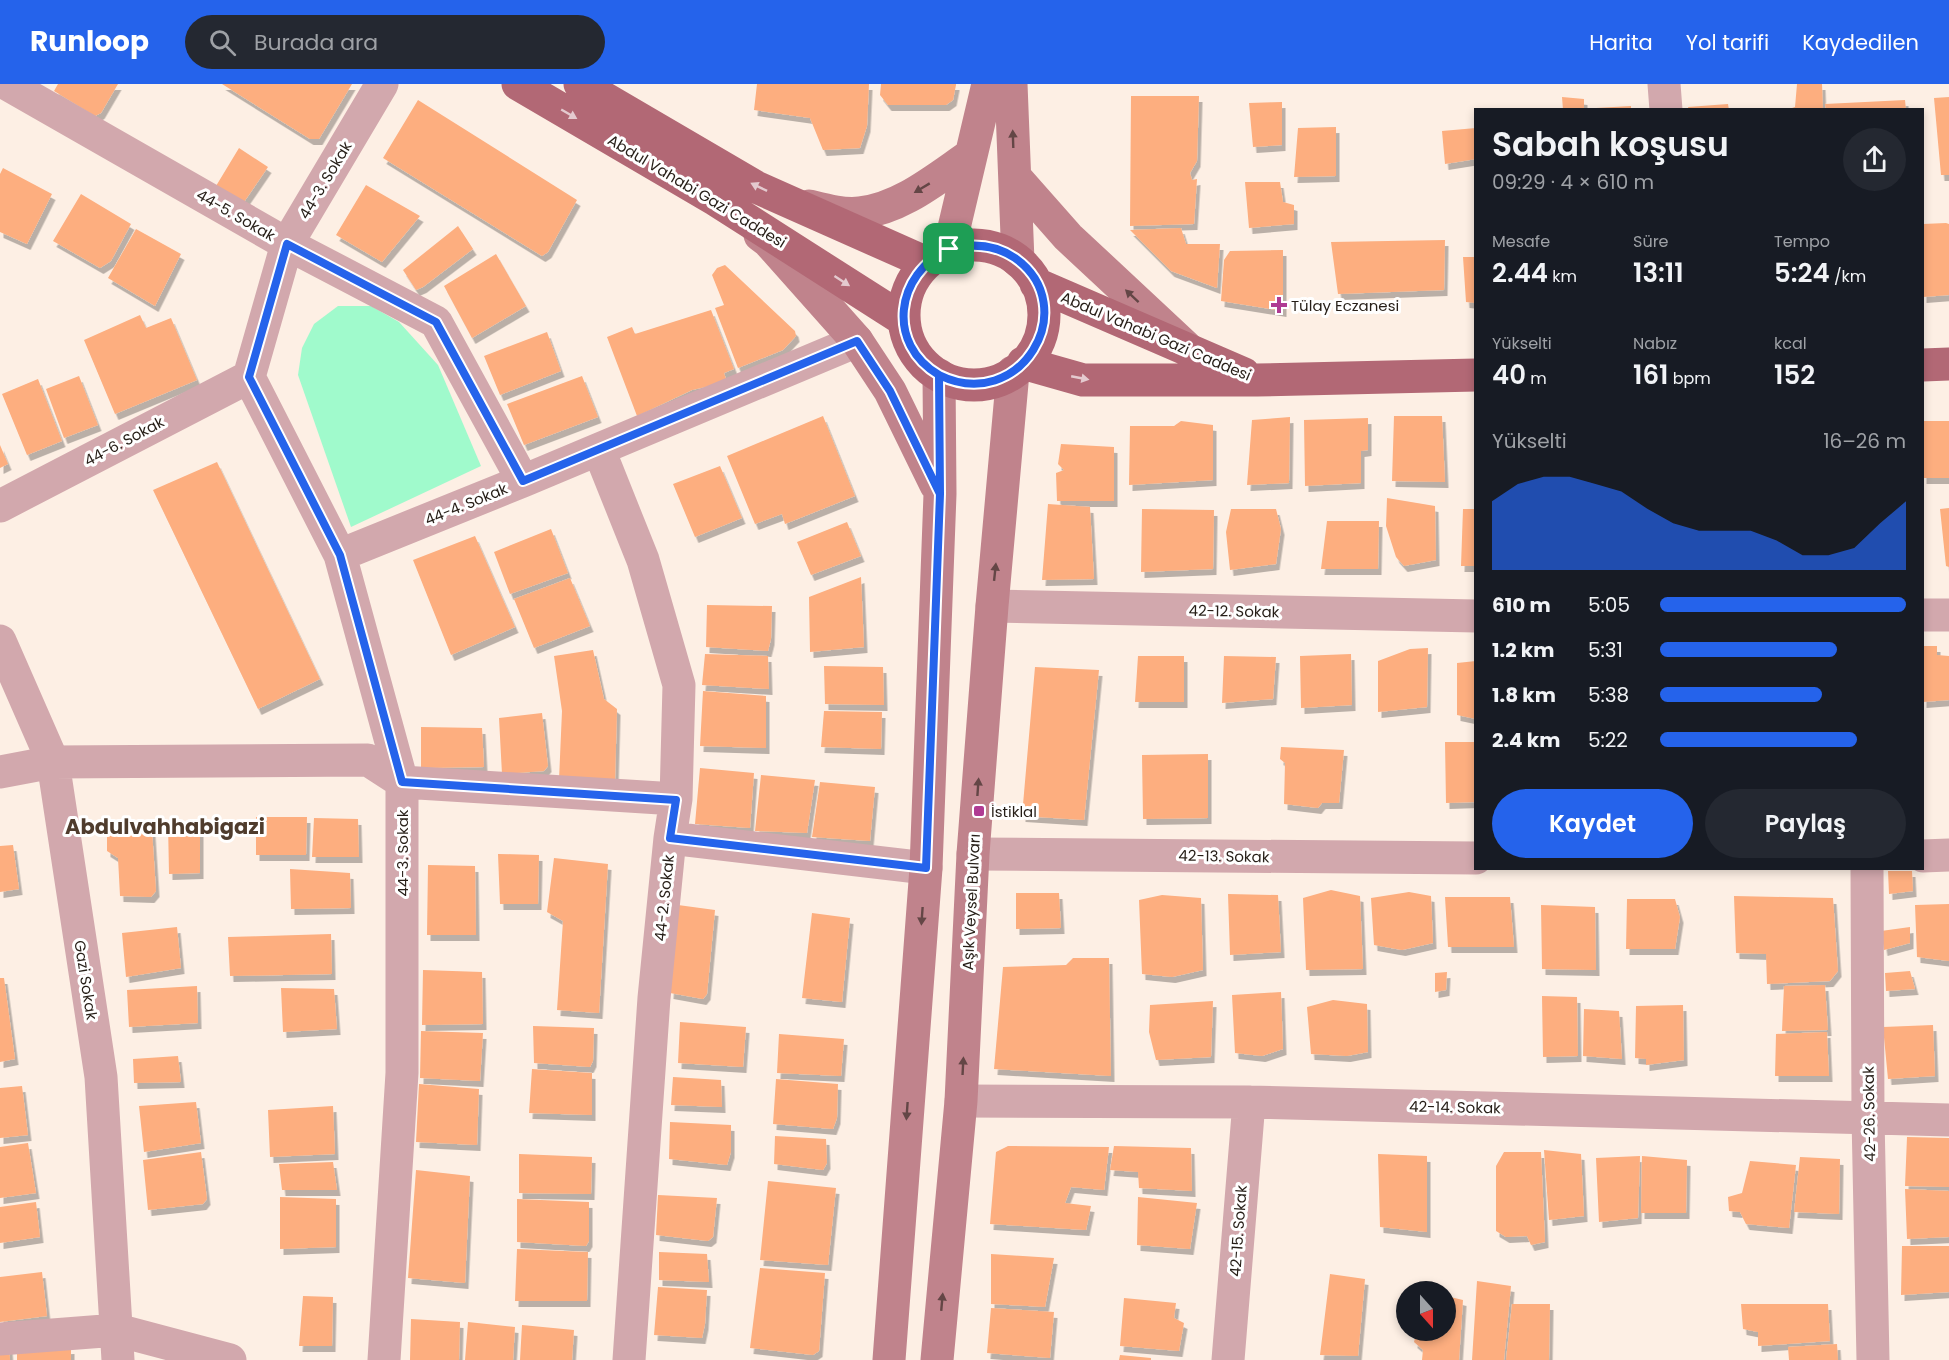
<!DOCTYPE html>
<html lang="tr">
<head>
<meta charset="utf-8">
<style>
  :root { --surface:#171b24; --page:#242831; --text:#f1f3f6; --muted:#9ea1a6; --accent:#2563eb }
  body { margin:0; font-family:Poppins,sans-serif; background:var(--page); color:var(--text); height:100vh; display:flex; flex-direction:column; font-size:22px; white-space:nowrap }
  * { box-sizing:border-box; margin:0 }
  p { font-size:20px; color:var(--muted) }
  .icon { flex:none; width:33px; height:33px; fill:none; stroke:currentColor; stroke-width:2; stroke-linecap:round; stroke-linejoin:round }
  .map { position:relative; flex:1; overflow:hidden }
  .details { position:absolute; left:1474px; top:24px; width:450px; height:762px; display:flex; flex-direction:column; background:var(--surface); border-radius:0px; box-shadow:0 3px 9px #0003 }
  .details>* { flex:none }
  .needle { width:39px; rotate:159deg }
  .tools { position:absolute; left:1396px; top:1197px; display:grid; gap:12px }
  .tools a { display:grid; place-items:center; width:60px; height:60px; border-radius:50%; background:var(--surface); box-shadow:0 3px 9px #0003; font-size:30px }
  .pin { position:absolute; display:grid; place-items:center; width:51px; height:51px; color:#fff; margin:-26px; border-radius:12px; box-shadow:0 3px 9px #0006 }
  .round { display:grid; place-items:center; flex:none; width:63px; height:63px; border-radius:32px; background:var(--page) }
  .head { display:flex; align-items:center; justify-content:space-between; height:102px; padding:0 18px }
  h1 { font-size:33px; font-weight:600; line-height:45px }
  .stats { display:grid; grid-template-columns:repeat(3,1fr); gap:9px; height:102px; padding:6px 18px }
  .stats div { display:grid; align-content:center }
  .stats b { font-size:26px; font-weight:600 }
  .stats small { font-size:16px; font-weight:400 }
  .stats p { font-size:16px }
  .chart { height:168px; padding:12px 18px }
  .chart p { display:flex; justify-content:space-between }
  .chart svg { width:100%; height:108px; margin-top:6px; fill:var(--accent); opacity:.7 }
  .cta { display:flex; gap:12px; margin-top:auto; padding:12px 18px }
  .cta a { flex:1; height:69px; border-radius:36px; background:var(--accent); color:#fff; font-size:24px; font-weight:600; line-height:69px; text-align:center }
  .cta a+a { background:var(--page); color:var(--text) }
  ul { padding:0 18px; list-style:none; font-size:20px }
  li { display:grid; grid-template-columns:96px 72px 1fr; align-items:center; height:45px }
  li i { height:15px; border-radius:8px; background:var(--accent) }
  header { display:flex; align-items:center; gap:36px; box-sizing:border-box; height:84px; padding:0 30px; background:var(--accent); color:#fff }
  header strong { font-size:28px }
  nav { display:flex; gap:33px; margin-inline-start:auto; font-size:21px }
  .search { width:420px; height:54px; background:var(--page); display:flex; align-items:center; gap:15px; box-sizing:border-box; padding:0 21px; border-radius:33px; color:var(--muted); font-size:22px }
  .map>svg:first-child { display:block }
  .green { fill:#a0facc }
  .building { fill:#fdae7f; filter:url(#shadow) }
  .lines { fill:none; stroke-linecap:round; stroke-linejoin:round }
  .street { stroke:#d2a8ad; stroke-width:33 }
  .secondary { stroke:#c0838c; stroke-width:33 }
  .primary { stroke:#b26875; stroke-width:33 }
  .oneway { fill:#e4cacf }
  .oneway2 { fill:#644646 }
  .route-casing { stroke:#fff; stroke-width:12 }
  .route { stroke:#2563eb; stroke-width:8 }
  .poi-dot { fill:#b03b93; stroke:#fff; stroke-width:2 }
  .labels { text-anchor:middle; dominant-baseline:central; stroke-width:6; stroke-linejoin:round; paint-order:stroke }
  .street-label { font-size:15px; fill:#261e17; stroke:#fff }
  .poi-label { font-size:15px; fill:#261e17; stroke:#fff; text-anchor:start }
  .district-label { font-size:21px; font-weight:bold; fill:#4f3c2d; stroke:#fff }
</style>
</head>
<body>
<header>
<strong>Runloop</strong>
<div class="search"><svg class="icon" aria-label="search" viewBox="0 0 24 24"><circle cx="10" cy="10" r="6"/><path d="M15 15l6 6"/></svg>Burada ara</div>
<nav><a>Harita</a><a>Yol tarifi</a><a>Kaydedilen</a></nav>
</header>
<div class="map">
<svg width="1949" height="1276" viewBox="0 0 1949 1276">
  <defs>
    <filter id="shadow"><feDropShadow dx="3.5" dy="6" stdDeviation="0" flood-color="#0004"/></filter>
  </defs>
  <rect width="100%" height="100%" fill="#fdefe4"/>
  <!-- green -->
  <path class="green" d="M338,222H371L399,238L438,281L481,382L351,443L298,291L302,264L314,240Z"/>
  <!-- building -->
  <path class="building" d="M58,0H118L101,29L95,32L54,7Z
    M222,0H352L319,55H310Z
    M757,0H869L867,42L860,64L823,66L810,34L754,26Z
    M881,0H956V1L953,16L946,21H888L880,11Z
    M1797,0H1822L1823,26H1786L1795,23Z
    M1131,12H1199L1197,77L1190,89L1192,96L1197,95L1194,140L1130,142Z
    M1562,13L1584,15V26H1563Z
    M1949,13V91H1941L1934,14Z
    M418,16L577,116L548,168L542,172L383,74Z
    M1905,16L1906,26H1826L1825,20Z
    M1282,18V61L1253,63L1249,19Z
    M1728,20L1729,26H1689L1688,23Z
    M1631,22V26H1596V24Z
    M1336,43V92L1294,93L1298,44Z
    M1476,44V75L1445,80L1442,47Z
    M239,64L268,83L244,118L216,102Z
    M3,84L52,110L27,160L0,148V90Z
    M1245,98H1280L1283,118L1294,121V140L1249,144Z
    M366,101L420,132L382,178L336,151Z
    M81,110L131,140L111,177L100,184L53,157Z
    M1946,139L1949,140V211L1923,213V140Z
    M458,142L473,165L423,203L416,206L403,186Z
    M1181,144L1186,160H1220L1217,204L1171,187L1130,146Z
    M136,145L181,170L155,222L108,194Z
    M1445,156L1444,206L1338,210L1331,158Z
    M1283,166V227L1221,217L1224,176L1230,167Z
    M496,170L526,222L472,254L444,202Z
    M1463,173H1476V219L1466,218Z
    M725,181L795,247L796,252L783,266L738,284L715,224L724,221L712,191L717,184Z
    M711,226L734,285L724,289L727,298L692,306L637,332L607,253L632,243L635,250Z
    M140,231L146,244L171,234L197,296L115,330L84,256Z
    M547,248L561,287L500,311L484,272Z
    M79,292L98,341L64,354L46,305Z
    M582,292L598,333L524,361L507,320Z
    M38,295L62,357L27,371L2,310Z
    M823,332L855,412L785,440L782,430L755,440L727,372Z
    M1394,332H1442L1445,398L1392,397Z
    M1290,333L1289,399L1247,401L1252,336Z
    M1368,334V366L1361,367V399L1305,402L1304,336Z
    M1181,337L1213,341V396L1129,401L1130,342H1174Z
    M1923,337H1949V394H1923Z
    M1061,360L1114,363V417H1057L1056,389L1064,386L1058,380Z
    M0,361L8,380L0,384Z
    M217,378L320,595L258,625L153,406Z
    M720,382L742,434L695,453L673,400Z
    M1387,414L1435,422L1436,476L1404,482L1396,473L1386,442Z
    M1048,420L1090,423L1094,495L1042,496Z
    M1949,424V483L1946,482L1940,425Z
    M1142,425L1214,426L1213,485L1141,488Z
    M1231,425H1276L1281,445L1276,480L1230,486L1226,448Z
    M1463,425H1476V482H1461Z
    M1327,437H1379L1378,485H1321Z
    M847,438L861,472L811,491L797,458Z
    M551,445L568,489L510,510L494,468Z
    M475,452L515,543L451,571L413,476Z
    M861,493L864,563L810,568L809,513Z
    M570,494L590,542L534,564L514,515Z
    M707,521L772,522L771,555L768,567L706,563Z
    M1923,562H1937V571L1949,572V616L1923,618Z
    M1428,564L1427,623L1378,628V577L1410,565Z
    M593,566L604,615L617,625L615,697L559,696L562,627L554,572Z
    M705,570L768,572L769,605L702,601Z
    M1351,570L1352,621L1301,624L1300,572Z
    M1138,572H1184V618H1135Z
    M1224,572L1276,573L1273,615L1222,619Z
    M1476,577V635L1457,631V579Z
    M824,582L883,583L884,621L825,620Z
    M1035,583L1099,586L1084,736L1022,732Z
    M703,607L766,612V664L700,662Z
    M824,627L882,628L881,665L821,663Z
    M542,629L548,682L544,687L502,690L499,634Z
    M421,643L482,644L484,683L421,684Z
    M1445,658H1476V718L1446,719Z
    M1281,663L1344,666L1339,719H1322L1318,724L1284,720L1285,679L1280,675Z
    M1208,670V734L1143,735L1142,671Z
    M700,684L754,689L750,744L695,740Z
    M761,691L815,696L807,749L755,747Z
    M820,698L875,703L870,757L812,753Z
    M256,733H307L306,771H256Z
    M314,734L358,735L359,773H312Z
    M200,738V789L169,790L168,739Z
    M152,746L156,807L151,813L120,812L118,774L107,767V748Z
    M13,761L19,805L0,808V762Z
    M498,770L539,771L538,820H500Z
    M554,774L608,780L599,929L557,926L563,837L547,828Z
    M428,781L475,782L476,851H427Z
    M290,785L350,789L351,824L291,825Z
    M1888,787H1912L1913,807L1889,810Z
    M1331,806L1360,812L1363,885L1306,886L1303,814Z
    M1409,808L1431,812L1433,859L1402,866L1374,861L1371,814Z
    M1016,809H1059L1061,844L1016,845Z
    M1228,810L1278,811L1281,868L1230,871Z
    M1162,811L1201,814L1203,886L1172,893L1142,890L1139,816Z
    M1734,812L1833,814L1838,887L1830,897L1767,900L1766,870L1736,869Z
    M1445,813H1510L1514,863H1448Z
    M1627,815H1675L1680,833L1675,865H1626Z
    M1949,820V877L1917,873L1915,821Z
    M678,821L715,826L707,910L703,915L670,909Z
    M1541,821L1595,823L1596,886L1542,885Z
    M812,829L850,834L842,918L802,914Z
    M177,843L181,884L126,893L122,849Z
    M1910,843V859L1884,866L1881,847Z
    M331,850L332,890L230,892L228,853Z
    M1073,874H1109L1111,992L994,985L1003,883L1066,881Z
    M423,886L482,888L483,940L422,941Z
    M1910,887L1915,905L1886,907L1885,889Z
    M1447,888L1446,906L1435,908V889Z
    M0,894H4L15,975L0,978Z
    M1825,901L1828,946L1782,947L1784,902Z
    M197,902L198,939L129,943L127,906Z
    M281,904L334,905L337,945L283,948Z
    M1281,908L1283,965L1262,972L1235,969L1232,911Z
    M1542,912L1577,913L1578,972L1543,973Z
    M1333,916L1367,920L1368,968L1347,972L1311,970L1307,923Z
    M1213,917L1211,973L1156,976L1149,948L1150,921Z
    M1683,921L1684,976L1646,981V975L1635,974L1636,922Z
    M1584,925L1619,927L1622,975L1583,972Z
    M680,938L746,943L743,983L678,979Z
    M1933,941L1935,992L1888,995L1883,943Z
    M533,942L594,944L593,977L590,983L534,979Z
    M421,947L483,949L480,997L420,994Z
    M1827,948L1829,992H1775L1776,950Z
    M779,950L844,955L841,992L777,989Z
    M178,972L181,998L134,999L133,975Z
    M532,985L592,989V1031L529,1029Z
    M673,993L721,996L722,1023L671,1021Z
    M776,995L838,1000L837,1034L833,1045L773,1040Z
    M419,1000L479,1005L477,1061L416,1058Z
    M22,1002L28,1051L0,1054V1004Z
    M196,1018L201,1059L144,1068L139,1022Z
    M333,1022L335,1070L270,1073L268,1026Z
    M670,1038L731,1041V1068L727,1081L669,1075Z
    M775,1052L826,1055L827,1079L823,1086L774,1080Z
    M1907,1053L1949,1054V1103L1905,1102Z
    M28,1059L36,1109L0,1114V1063Z
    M1008,1062L1109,1063L1104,1106L1071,1103L1065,1119L1091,1122L1086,1146L990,1140L996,1068Z
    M1114,1062L1191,1064L1192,1107L1139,1104L1138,1088L1110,1086Z
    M1544,1066L1581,1070L1584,1132L1549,1136Z
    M201,1068L207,1115L203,1120L148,1126L143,1076Z
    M1504,1068H1541L1545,1158L1531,1161L1527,1152L1506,1153L1496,1147V1082Z
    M519,1070L592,1073L591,1110L519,1109Z
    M1378,1070L1427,1072V1148L1380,1143Z
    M1640,1072L1638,1134L1599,1138L1596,1074Z
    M1642,1072L1687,1076L1686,1129H1641Z
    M1800,1073L1840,1075L1839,1130L1794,1128Z
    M1750,1077L1796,1081L1789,1144L1746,1140L1740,1128L1729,1127L1728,1113L1742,1109Z
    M333,1078L337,1106H282L279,1080Z
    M416,1086L470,1092L465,1199L408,1194Z
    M768,1097L836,1104L828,1181L760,1176Z
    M1905,1105L1949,1107V1153L1907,1155Z
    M658,1111L717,1114L713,1153L708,1157L656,1151Z
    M280,1113L336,1115V1163L280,1165Z
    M1138,1113L1197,1119L1190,1165L1137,1161Z
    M517,1115L589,1118V1157L586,1162L517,1158Z
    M36,1118L40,1153L0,1159V1123Z
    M1902,1162H1949V1208L1901,1211Z
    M517,1165L588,1168L587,1217H515Z
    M659,1168L707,1170L709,1198L659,1196Z
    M991,1170L1054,1174L1045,1223L991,1220Z
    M760,1184L825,1189L819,1267L813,1271L750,1264Z
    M42,1188L47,1232L0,1238V1193Z
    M1330,1190L1365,1195L1358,1272L1320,1271Z
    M1477,1197L1511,1202L1504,1276H1472Z
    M658,1203L707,1206L705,1240L702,1254L654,1251Z
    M303,1212L333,1213L332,1262H299Z
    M1446,1212L1463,1216L1459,1276H1422L1423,1266L1414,1258L1417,1246H1446Z
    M1124,1214L1176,1219L1174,1234L1184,1239L1179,1267L1120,1262Z
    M1512,1220H1550L1549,1276H1506Z
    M1741,1220H1828L1830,1257L1758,1262V1248L1743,1245Z
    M991,1224L1054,1228L1050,1274L987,1269Z
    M411,1235L460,1238L459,1276H410Z
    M468,1238L515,1243L513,1276H465Z
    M522,1241L574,1246L572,1276H520Z
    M1837,1260L1838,1276H1789L1788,1263Z
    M0,1261H9L10,1276H0Z
    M71,1264V1276H17V1266Z
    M1120,1271L1151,1274V1276H1119Z"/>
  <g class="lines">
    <!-- street -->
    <path class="street" d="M7,0L287,160L436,238L523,397
      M382,0L287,160L249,293L340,471L402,698V989L384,1276
      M1664,0L1666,26
      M599,366L643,476L679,601L676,715L670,754L654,914L629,1276
      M0,422L249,293
      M340,471L523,397L857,257
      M992,522L1476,532
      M1923,531H1949
      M0,557L53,678L101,993L118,1276
      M0,688L53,678L368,676L402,698L676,715
      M670,754L926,784
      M973,770L1476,774
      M1923,772L1949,771
      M1867,784L1868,1033L1873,1276
      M961,1017L1249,1018L1949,1036
      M0,1255L117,1246L230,1276
      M1228,1276L1249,1018"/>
    <!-- secondary -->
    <path class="secondary" d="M1011,0L1018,177
      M1015,93L1068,153L1186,263
      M809,122C825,126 843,131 860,129C902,124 937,94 971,71
      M760,151L768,157L857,257L890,307L936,401
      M949,165L988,0
      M889,1276L926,784L940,410L939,291
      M937,1276L961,1017L973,770L992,522L1013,288"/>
    <!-- primary -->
    <path class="primary" d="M518,0L716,116L904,236
      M580,0L756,103L927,179
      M904 231a70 70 0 1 1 140 0a70 70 0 1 1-140 0Z
      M1036,200L1244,290
      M1023,279L1083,296H1257L1476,291
      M1923,281L1949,280"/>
  </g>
  <!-- one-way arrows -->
  <defs><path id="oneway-solid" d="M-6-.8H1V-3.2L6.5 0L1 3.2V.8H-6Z" transform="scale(1.5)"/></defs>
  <g class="oneway">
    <use href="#oneway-solid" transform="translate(569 30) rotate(30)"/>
    <use href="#oneway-solid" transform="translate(759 103) rotate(-154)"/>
    <use href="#oneway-solid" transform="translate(842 197) rotate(33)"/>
    <use href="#oneway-solid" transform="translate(1080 294) rotate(11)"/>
  </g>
  <g class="oneway2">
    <use href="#oneway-solid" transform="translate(1013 55) rotate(-92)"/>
    <use href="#oneway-solid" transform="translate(922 104) rotate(149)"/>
    <use href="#oneway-solid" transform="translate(1132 212) rotate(-137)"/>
    <use href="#oneway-solid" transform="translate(995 488) rotate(-84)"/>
    <use href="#oneway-solid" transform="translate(978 703) rotate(-86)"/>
    <use href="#oneway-solid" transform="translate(922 832) rotate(94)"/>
    <use href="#oneway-solid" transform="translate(963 982) rotate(-87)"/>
    <use href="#oneway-solid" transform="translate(907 1027) rotate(94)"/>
    <use href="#oneway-solid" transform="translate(942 1218) rotate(-85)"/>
  </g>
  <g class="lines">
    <!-- route casing -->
    <g class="route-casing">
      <path id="route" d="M949,165C895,190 886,260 939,291L940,410L890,307L857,257L523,397L436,238L287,160L249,293L340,471L402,698L676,716L670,754L926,784L940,410L939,291C1020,331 1084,223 1015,174C994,160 972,159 949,165"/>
    </g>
    <!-- route -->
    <use href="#route" class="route"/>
  </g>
  <!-- markers -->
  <g class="poi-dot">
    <path d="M1276 212h6v6h6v6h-6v6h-6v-6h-6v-6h6z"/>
    <rect x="973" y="721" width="12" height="12" rx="3"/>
  </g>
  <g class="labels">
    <!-- street labels -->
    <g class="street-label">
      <text transform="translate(325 96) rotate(-59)">44-3. Sokak</text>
      <text transform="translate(697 107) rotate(31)">Abdul Vahabi Gazi Caddesi</text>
      <text transform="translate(236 131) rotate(30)">44-5. Sokak</text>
      <text transform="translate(1156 252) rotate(23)">Abdul Vahabi Gazi Caddesi</text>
      <text transform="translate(124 357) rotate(-28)">44-6. Sokak</text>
      <text transform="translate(466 420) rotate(-22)">44-4. Sokak</text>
      <text transform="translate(1234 527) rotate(1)">42-12. Sokak</text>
      <text transform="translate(402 769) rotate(-90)">44-3. Sokak</text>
      <text transform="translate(1224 772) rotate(1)">42-13. Sokak</text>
      <text transform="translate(664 814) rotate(-84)">44-2. Sokak</text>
      <text transform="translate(971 818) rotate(-87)">Aşık Veysel Bulvarı</text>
      <text transform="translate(86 896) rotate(81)">Gazi Sokak</text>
      <text transform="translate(1455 1023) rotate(1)">42-14. Sokak</text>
      <text transform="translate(1869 1030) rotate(-91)">42-26. Sokak</text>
      <text transform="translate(1238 1147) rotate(-86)">42-15. Sokak</text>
    </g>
    <!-- poi labels -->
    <g class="poi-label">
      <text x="1291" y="221">Tülay Eczanesi</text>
      <text x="991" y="727">İstiklal</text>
    </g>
    <!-- district labels -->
    <g class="district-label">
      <text x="165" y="742">Abdulvahhabigazi</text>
    </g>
  </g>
</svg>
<div class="tools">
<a><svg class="needle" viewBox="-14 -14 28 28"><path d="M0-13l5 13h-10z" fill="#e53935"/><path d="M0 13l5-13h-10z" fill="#9ea1a6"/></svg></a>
</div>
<div class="pin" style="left:949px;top:165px;background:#1e9e55"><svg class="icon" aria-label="arrive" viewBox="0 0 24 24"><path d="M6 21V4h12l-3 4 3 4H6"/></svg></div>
<section class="details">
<div class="head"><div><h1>Sabah koşusu</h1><p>09:29 · 4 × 610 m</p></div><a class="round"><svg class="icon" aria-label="share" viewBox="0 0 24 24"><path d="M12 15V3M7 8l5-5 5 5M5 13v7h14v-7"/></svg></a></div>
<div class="stats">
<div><p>Mesafe</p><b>2.44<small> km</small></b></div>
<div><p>Süre</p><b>13:11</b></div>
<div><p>Tempo</p><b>5:24<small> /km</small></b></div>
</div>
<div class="stats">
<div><p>Yükselti</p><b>40<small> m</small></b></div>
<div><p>Nabız</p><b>161<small> bpm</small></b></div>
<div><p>kcal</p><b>152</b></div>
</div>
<div class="chart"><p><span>Yükselti</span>16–26 m</p>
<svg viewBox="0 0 160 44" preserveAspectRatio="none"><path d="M0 44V16L10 9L20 6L30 6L40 9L50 12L60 19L70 25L80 28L90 28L100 28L110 32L120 38L130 38L140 35L150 25L160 16V44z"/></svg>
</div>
<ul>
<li><b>610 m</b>5:05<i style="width:100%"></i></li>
<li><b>1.2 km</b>5:31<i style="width:72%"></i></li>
<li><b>1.8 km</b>5:38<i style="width:66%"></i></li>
<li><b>2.4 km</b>5:22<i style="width:80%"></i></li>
</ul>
<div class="cta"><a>Kaydet</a><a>Paylaş</a></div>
</section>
</div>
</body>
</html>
